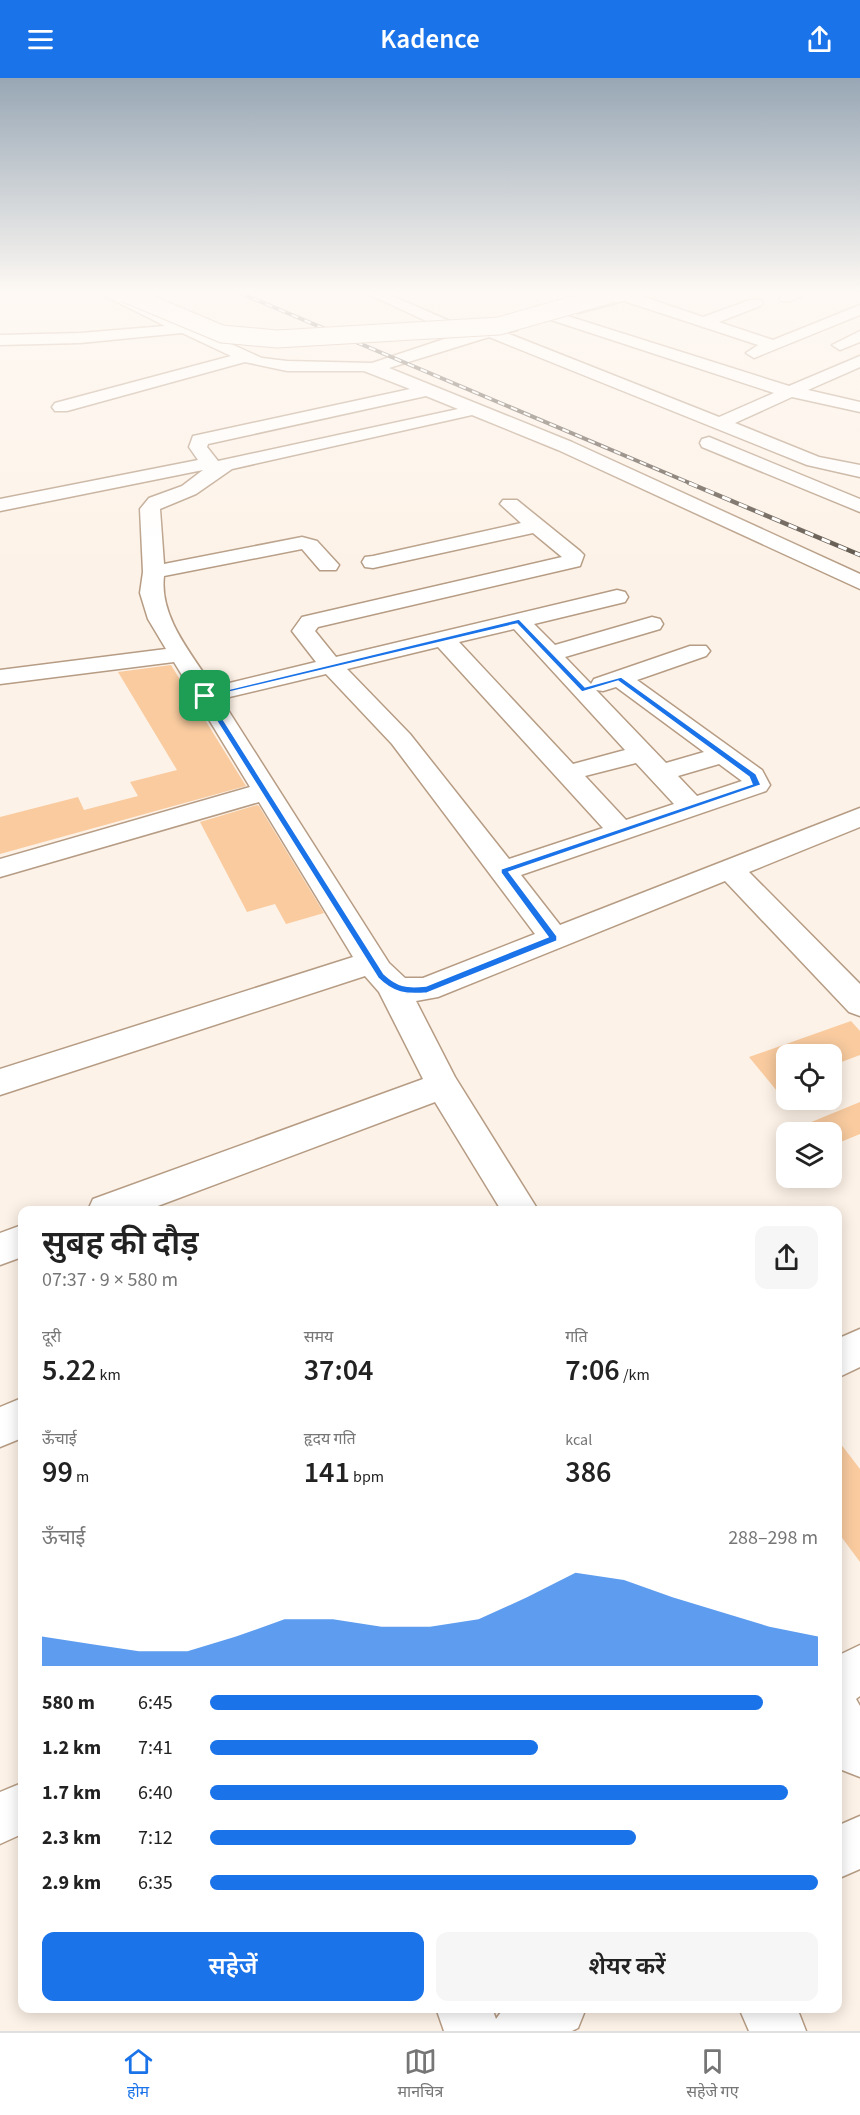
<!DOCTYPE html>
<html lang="hi">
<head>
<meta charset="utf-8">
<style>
  :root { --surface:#fff; --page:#f6f6f6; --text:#222; --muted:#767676; --line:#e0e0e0; --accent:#1a73e8 }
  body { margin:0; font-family:"Source Sans 3","Noto Sans Devanagari",sans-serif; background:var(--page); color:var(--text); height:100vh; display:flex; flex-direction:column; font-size:22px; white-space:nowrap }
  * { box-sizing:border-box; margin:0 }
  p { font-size:20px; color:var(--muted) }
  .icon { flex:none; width:33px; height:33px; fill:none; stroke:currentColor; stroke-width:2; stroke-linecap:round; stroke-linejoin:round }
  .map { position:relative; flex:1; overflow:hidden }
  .panel { position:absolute; left:18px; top:1128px; width:824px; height:807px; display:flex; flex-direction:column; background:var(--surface); border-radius:12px; box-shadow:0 3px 15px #0003 }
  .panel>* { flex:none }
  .tools { position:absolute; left:776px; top:966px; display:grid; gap:12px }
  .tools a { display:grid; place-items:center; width:66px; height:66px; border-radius:12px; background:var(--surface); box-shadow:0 3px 15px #0003; font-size:30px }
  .pin { position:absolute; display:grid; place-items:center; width:51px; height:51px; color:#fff; margin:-26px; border-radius:12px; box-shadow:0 3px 9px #0006 }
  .round { display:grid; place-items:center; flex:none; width:63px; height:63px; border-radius:12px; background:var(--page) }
  .overview { display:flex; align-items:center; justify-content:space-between; height:102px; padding:0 24px }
  h1 { font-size:33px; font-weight:600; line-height:45px }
  .metrics { display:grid; grid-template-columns:repeat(3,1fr); gap:9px; height:102px; padding:6px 24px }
  .metrics div { display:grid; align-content:center }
  .metrics b { font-size:30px; font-weight:600 }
  .metrics small { font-size:16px; font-weight:400 }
  .metrics p { font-size:16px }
  .chart { height:168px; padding:12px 24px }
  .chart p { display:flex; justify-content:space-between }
  .chart svg { width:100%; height:108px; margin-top:6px; fill:var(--accent); opacity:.7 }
  .cta { display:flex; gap:12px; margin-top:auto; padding:12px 24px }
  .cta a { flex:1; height:69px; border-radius:12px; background:var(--accent); color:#fff; font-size:24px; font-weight:600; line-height:69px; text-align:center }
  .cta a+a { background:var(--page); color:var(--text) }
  ul { padding:0 24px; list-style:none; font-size:20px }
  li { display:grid; grid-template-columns:96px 72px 1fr; align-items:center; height:45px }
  li i { height:15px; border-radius:8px; background:var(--accent) }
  header { display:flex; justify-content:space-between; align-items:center; height:78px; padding:0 24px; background:var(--accent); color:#fff; font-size:27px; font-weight:600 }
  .tabs { display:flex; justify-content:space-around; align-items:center; height:84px; border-top:2px solid var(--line); background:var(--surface); font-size:16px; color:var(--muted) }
  .tabs a { display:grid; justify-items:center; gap:3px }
  .tabs .selected { color:var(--accent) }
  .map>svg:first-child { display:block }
  .building { fill:#f9cb9f }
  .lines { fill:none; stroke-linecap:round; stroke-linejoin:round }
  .minor-casing { stroke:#b69c84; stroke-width:3 }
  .minor { fill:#fff; fill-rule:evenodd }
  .rail-far1-casing { stroke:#5d5349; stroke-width:4 }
  .rail-casing { stroke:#5d5349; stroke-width:4.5 }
  .rail-far1 { stroke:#fff; stroke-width:2; stroke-dasharray:7; stroke-linecap:butt }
  .rail { stroke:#fff; stroke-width:3; stroke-dasharray:9; stroke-linecap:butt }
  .minor-bridge-casing { stroke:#b69c84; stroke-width:19; stroke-linecap:butt }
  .minor-bridge { stroke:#fff; stroke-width:17 }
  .route { fill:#1a73e8; stroke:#fff; stroke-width:1.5; fill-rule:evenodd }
</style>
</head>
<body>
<header><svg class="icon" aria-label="menu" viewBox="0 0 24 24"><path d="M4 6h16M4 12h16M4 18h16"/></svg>Kadence<svg class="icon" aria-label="share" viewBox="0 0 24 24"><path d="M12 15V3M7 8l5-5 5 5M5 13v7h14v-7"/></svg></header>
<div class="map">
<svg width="860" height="1953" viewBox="0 0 860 1953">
  <rect width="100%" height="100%" fill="#fdf2e7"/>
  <!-- building -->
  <path class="building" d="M171,587L246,708L0,776V739L78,719L84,732L138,718L130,704L177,692L118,594Z
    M257,727L259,728L324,835L286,846L275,826L247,834L200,744Z
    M851,943L860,953V977L831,988V976H786V1024L749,979Z
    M860,1024V1056L831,1068V1054H787Z
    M837,1361L860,1391V1484L837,1453Z"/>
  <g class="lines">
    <!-- minor casing -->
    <g class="minor-casing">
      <path id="minor" d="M99,215H118L262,280L287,283L372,285L456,257L366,215H385L473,253L511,244L517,246L519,249L517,252L507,255L719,339L774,315L548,241L545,238L548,235H558L789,308L860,278V289L808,312L860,324V334L792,319L735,345L819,379L860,387V399L807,387L489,259L389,290L572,364L860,496V511L558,372L472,337L232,391L196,416L160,431L164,486L302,459L317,463L339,487L336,492H320L302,471L164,498C159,539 192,576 213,609L316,584L292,553L302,539L562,479L533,455L373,490L365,489L362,484L365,479L373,478L521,445L500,426L503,422H517L580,473L584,477L580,488L318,549L315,553L336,579L617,512L625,514L628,519L625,524L534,546L555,567L652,539L660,541L663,546L660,551L565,579L591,606L594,601L690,568H706L710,573L706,578L637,602L762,692L770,707L766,713L521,797L560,847L860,730V749L749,794L860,906V938L849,934L725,803L438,919L416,923L455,999L538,1132H501L435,1024L147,1132H88L93,1121L423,1001L379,914L365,898L0,1017V991L353,879L259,724L0,799V781L250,709L174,584L0,606V592L166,571L148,541L140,515L143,494L140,431L149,420L182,408L203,392L0,433V421L198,382L189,369L193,358L410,311L364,293H287L245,284L67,333H55L52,329L55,325L231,278L182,255L80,265L0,267V257L80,255L165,248ZM426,318L458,331L218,383L207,369L208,366ZM514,551L625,672L573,686L459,564ZM438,569L603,750L509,781L410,656L347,591ZM326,596L392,666L535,856L423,900H405L389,885L221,621ZM616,609L704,674L666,685L596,612L603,613ZM636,685L674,726L626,742L585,698ZM719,686L742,703L697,718L678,698Z
        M620,215H644L641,218L703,239L750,222H760L763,225L760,228L719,244L773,262L860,227V237L754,280L746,275L758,267L624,223L578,235L570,230L573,227Z
        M787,215H808L791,223H781L779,220Z
        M860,253V264L840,272L832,267Z
        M709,359L860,421V434L702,369L700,365L702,361Z
        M22,1147V1179L0,1187V1155Z
        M860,1251V1289L837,1300V1261Z
        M22,1320V1360L0,1369V1329Z
        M860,1567V1618L856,1621L860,1628V1699L842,1692L837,1682V1578Z
        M22,1705V1756L0,1766V1714Z
        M860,1738V1791L837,1801V1748Z
        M436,1930H492L496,1941L504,1930H586L578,1950L572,1953H444Z
        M739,1930H797L806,1953H749Z"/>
    </g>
    <!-- minor -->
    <use href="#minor" class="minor"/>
    <!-- rail-far1 casing -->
    <g class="rail-far1-casing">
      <path id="rail-far1" d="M240,215L692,406"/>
    </g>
    <!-- rail casing -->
    <g class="rail-casing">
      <path id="rail" d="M689,405L860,477"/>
    </g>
    <!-- rail-far1 -->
    <use href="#rail-far1" class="rail-far1"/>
    <!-- rail -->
    <use href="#rail" class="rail"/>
    <!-- minor-bridge casing -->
    <g class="minor-bridge-casing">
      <path id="minor-bridge" d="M124,215L222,256L277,261L499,248L615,215"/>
    </g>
    <!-- minor-bridge -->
    <use href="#minor-bridge" class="minor-bridge"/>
  </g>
  <!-- sky -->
  <linearGradient id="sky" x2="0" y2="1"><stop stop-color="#98a7b5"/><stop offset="0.44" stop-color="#fef9f4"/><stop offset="1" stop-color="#fef9f4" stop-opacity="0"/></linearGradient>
  <rect width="860" height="488" fill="url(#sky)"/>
  <!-- route -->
  <path class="route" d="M519,541L585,609L621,599L756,696L761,707L509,794L557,858V863L427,915C406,917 393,915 378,900L201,618ZM517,546L582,614L618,603L749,699L752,706L501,791V795L548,859L426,908C407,910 398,909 384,896L209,619Z"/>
</svg>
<div class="tools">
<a><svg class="icon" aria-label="locate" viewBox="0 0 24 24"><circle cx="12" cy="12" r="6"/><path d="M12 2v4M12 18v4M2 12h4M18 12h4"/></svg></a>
<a><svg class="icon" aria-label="layers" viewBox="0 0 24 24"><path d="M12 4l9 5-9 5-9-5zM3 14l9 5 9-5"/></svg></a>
</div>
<div class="pin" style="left:205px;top:618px;background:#1e9e55"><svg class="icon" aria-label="arrive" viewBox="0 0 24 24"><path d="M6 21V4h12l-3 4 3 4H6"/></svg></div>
<section class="panel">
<div class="overview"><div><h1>सुबह की दौड़</h1><p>07:37 · 9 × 580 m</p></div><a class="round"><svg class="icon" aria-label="share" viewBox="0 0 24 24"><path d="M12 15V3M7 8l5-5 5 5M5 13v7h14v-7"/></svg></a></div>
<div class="metrics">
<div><p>दूरी</p><b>5.22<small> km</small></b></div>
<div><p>समय</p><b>37:04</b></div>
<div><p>गति</p><b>7:06<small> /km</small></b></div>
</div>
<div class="metrics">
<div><p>ऊँचाई</p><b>99<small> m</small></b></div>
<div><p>हृदय गति</p><b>141<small> bpm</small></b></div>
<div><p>kcal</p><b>386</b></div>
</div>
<div class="chart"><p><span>ऊँचाई</span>288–298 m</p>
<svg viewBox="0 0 160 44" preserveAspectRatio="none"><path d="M0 44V32L10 35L20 38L30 38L40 32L50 25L60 25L70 28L80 28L90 25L100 16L110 6L120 9L130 16L140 22L150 28L160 32V44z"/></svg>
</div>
<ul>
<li><b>580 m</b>6:45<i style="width:91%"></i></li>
<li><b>1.2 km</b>7:41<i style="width:54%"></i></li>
<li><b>1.7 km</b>6:40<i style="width:95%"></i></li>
<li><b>2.3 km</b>7:12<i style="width:70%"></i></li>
<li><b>2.9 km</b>6:35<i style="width:100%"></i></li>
</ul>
<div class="cta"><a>सहेजें</a><a>शेयर करें</a></div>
</section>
</div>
<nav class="tabs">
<a class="selected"><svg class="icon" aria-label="home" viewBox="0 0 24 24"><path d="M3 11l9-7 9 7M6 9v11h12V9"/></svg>होम</a>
<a><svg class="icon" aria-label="map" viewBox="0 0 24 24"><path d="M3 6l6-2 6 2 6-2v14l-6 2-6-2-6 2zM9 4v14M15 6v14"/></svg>मानचित्र</a>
<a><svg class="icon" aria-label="saved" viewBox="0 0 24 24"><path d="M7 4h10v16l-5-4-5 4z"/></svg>सहेजे गए</a>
</nav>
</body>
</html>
